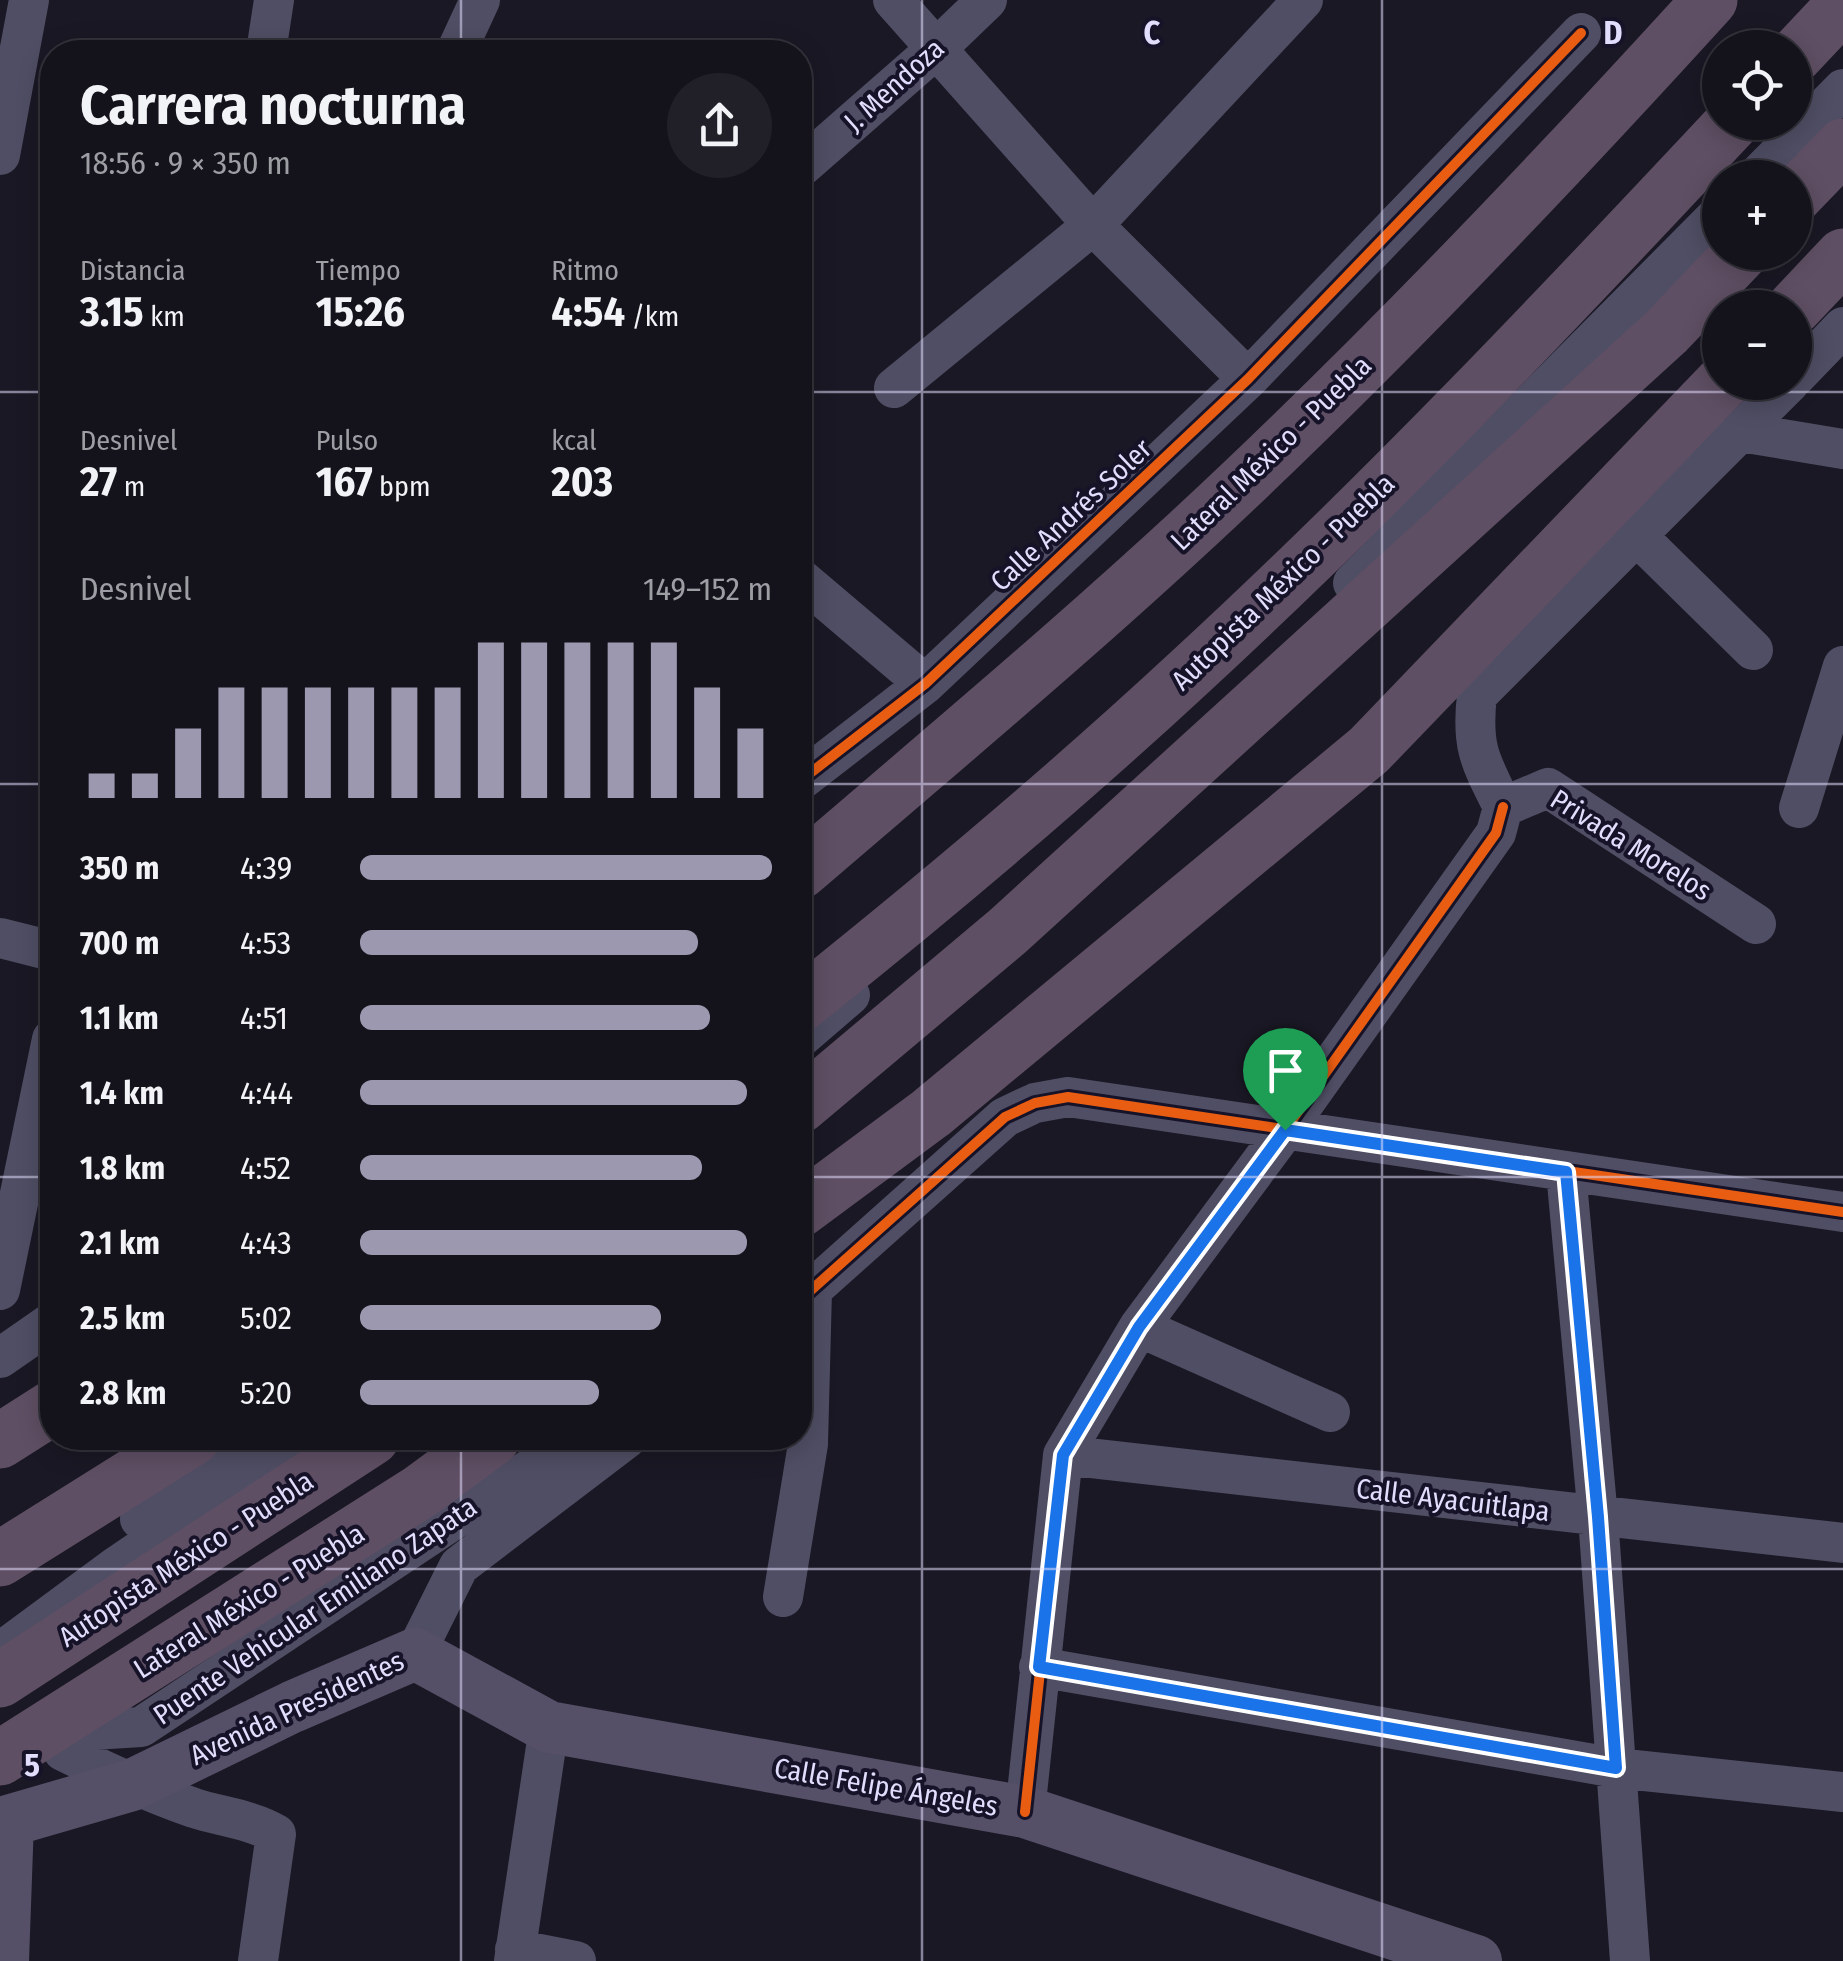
<!DOCTYPE html>
<html lang="es">
<head>
<meta charset="utf-8">
<style>
  :root { --surface:#14121b; --page:#212028; --text:#f1f3f6; --muted:#9d9ea3; --line:#33323a; --accent:#9b98b0 }
  body { margin:0; font-family:"Fira Sans Condensed",sans-serif; background:var(--page); color:var(--text); height:100vh; display:flex; flex-direction:column; font-size:38px; white-space:nowrap }
  * { box-sizing:border-box; margin:0 }
  p { font-size:32px; color:var(--muted) }
  .icon { flex:none; width:55px; height:55px; fill:none; stroke:currentColor; stroke-width:2; stroke-linecap:round; stroke-linejoin:round }
  .map { position:relative; flex:1; overflow:hidden }
  .drawer { position:absolute; left:40px; top:40px; width:772px; height:1410px; display:flex; flex-direction:column; background:var(--surface); border-radius:40px; box-shadow:0 5px 25px #0003,0 0 0 2px var(--line) }
  .drawer>* { flex:none }
  .controls { position:absolute; left:1702px; top:30px; display:grid; gap:20px }
  .controls a { display:grid; place-items:center; width:110px; height:110px; border-radius:50%; background:var(--surface); box-shadow:0 5px 25px #0003,0 0 0 2px var(--line); font-size:50px }
  .pin { position:absolute; display:grid; place-items:center; width:85px; height:85px; color:#fff; margin:-102px -42px; border-radius:50% 50% 50% 0; rotate:-45deg; box-shadow:0 0 10px #0007 }
  .pin .icon { rotate:45deg }
  .round { display:grid; place-items:center; flex:none; width:105px; height:105px; border-radius:52px; background:var(--page) }
  .head { display:flex; align-items:center; justify-content:space-between; height:170px; padding:0 40px }
  h1 { font-size:55px; font-weight:700; line-height:75px }
  .metrics { display:grid; grid-template-columns:repeat(3,1fr); gap:15px; height:170px; padding:10px 40px }
  .metrics div { display:grid; align-content:center }
  .metrics b { font-size:42px; font-weight:700 }
  .metrics small { font-size:28px; font-weight:400 }
  .metrics p { font-size:28px }
  .chart { height:280px; padding:20px 40px }
  .chart p { display:flex; justify-content:space-between }
  .chart svg { width:100%; height:180px; margin-top:10px; stroke:var(--accent); stroke-width:6 }
  ul { padding:0 40px; list-style:none; font-size:32px }
  li { display:grid; grid-template-columns:160px 120px 1fr; align-items:center; height:75px }
  li i { height:25px; border-radius:12px; background:var(--accent) }
  .map>svg:first-child { display:block }
  .lines { fill:none; stroke-linecap:round; stroke-linejoin:round }
  .minor { stroke:#4f4e64; stroke-width:40 }
  .major { stroke:#564f68; stroke-width:52 }
  .highway { stroke:#5f4f64; stroke-width:55 }
  .cycleway-casing { stroke:#161329; stroke-width:16 }
  .cycleway { stroke:#e95d12; stroke-width:10 }
  .route-casing { stroke:#fff; stroke-width:20 }
  .route { stroke:#1a73e8; stroke-width:12 }
  .grid { fill:none; stroke:#e1ddfc; stroke-width:2.5; stroke-opacity:0.55 }
  .labels { text-anchor:middle; dominant-baseline:central; stroke-width:8; stroke-linejoin:round; paint-order:stroke }
  .street-label { font-size:28px; fill:#e1ddfc; stroke:#161329 }
  .grid-label { font-size:32px; text-anchor:middle; font-weight:bold; fill:#e1ddfc; stroke:#161329; stroke-width:8; stroke-linejoin:round; paint-order:stroke }
</style>
</head>
<body>
<div class="map">
<svg width="1843" height="1961" viewBox="0 0 1843 1961">
  <rect width="100%" height="100%" fill="#1a1824"/>
  <g class="lines">
    <!-- minor -->
    <path class="minor" d="M893,0L1093,225L1248,379
      M266,52L274,0
      M456,52L480,0
      M0,155L29,0
      M800,168L936,49L987,0
      M1755,178L1843,89
      M1795,377L1843,327
      M894,388L1093,225L1303,0
      M1741,432L1843,449
      M1637,536L1753,650
      M800,578L925,684
      M1353,583L1720,213
      M800,781L925,684L1248,379L1581,33
      M1503,807C1480,761 1471,747 1477,695L1790,382
      M1503,807L1548,788L1756,924
      M1799,808L1843,666
      M0,938L52,951
      M800,1038L850,995
      M1566,1172L1598,1517L1630,1961
      M0,1290L52,1039
      M800,1300L1005,1117L1035,1103L1068,1097L1843,1212
      M1139,1327L1330,1412
      M0,1358L52,1322
      M1063,1455L1843,1543
      M140,1519L249,1438
      M783,1597L808,1444L812,1290
      M10,1645L114,1568L305,1438
      M415,1654L459,1566L627,1438
      M1039,1667L1616,1768L1843,1792
      M44,1733L141,1727L557,1451L583,1438
      M63,1751C106,1772 148,1792 194,1808C222,1817 250,1819 276,1834L258,1961
      M1025,1812L1063,1455L1139,1327L1285,1130L1496,833L1503,807
      M515,1949L576,1961
      M514,1961L549,1727"/>
    <!-- major -->
    <path class="major" d="M0,1826L8,1821L132,1785L292,1707L415,1654L549,1727L1025,1812L1476,1961
      M3,1961L8,1821"/>
    <!-- highway -->
    <path class="highway" d="M1795,56L1843,5
      M1795,196L1843,146
      M1794,308L1843,256
      M800,872C949,744 1100,618 1242,483C1405,328 1559,166 1710,0
      M800,1005C934,898 1065,788 1191,671C1380,497 1557,310 1733,122
      M800,1106L1008,931L1666,332L1742,252
      M800,1210L931,1113L1369,750L1723,382
      M0,1441L52,1408
      M0,1559L193,1438
      M0,1680L372,1438
      M0,1758L421,1491L493,1438"/>
    <!-- cycleway casing -->
    <g class="cycleway-casing">
      <path id="cycleway" d="M800,781L925,684L1248,379L1581,33
        M800,1300L1005,1117L1035,1103L1068,1097L1843,1212
        M1025,1812L1063,1455L1139,1327L1285,1130L1496,833L1503,807"/>
    </g>
    <!-- cycleway -->
    <use href="#cycleway" class="cycleway"/>
  </g>
  <g class="lines">
    <!-- route casing -->
    <g class="route-casing">
      <path id="route" d="M1285,1130L1566,1172L1598,1517L1616,1768L1039,1667L1063,1455L1139,1327Z"/>
    </g>
    <!-- route -->
    <use href="#route" class="route"/>
  </g>
  <!-- grid -->
  <path class="grid" d="M461,0V52M922,0V1961M1382,0V1961M0,392H52M800,392H1843M0,784H52M800,784H1843M0,1177H52M800,1177H1843M461,1438V1961M0,1569H1843"/>
  <g class="labels">
    <!-- street labels -->
    <g class="street-label">
      <text transform="translate(894 85) rotate(-42)">J. Mendoza</text>
      <text transform="translate(1271 453) rotate(-44)">Lateral México - Puebla</text>
      <text transform="translate(1071 515) rotate(-43)">Calle Andrés Soler</text>
      <text transform="translate(1283 582) rotate(-44)">Autopista México - Puebla</text>
      <text transform="translate(1631 845) rotate(32)">Privada Morelos</text>
      <text transform="translate(1453 1500) rotate(7)">Calle Ayacuitlapa</text>
      <text transform="translate(186 1559) rotate(-33)">Autopista México - Puebla</text>
      <text transform="translate(249 1601) rotate(-32)">Lateral México - Puebla</text>
      <text transform="translate(315 1611) rotate(-34)">Puente Vehicular Emiliano Zapata</text>
      <text transform="translate(297 1708) rotate(-25)">Avenida Presidentes</text>
      <text transform="translate(886 1787) rotate(10)">Calle Felipe Ángeles</text>
    </g>
  </g>
  <g class="grid-label">
    <text x="1152" y="44">C</text>
    <text x="1613" y="44">D</text>
    <text x="32" y="1776">5</text>
  </g>
</svg>
<div class="controls">
<a><svg class="icon" aria-label="locate" viewBox="0 0 24 24"><circle cx="12" cy="12" r="6"/><path d="M12 2v4M12 18v4M2 12h4M18 12h4"/></svg></a>
<a>+</a>
<a>−</a>
</div>
<div class="pin" style="left:1285px;top:1130px;background:#1e9e55"><svg class="icon" aria-label="arrive" viewBox="0 0 24 24"><path d="M6 21V4h12l-3 4 3 4H6"/></svg></div>
<section class="drawer">
<div class="head"><div><h1>Carrera nocturna</h1><p>18:56 · 9 × 350 m</p></div><a class="round"><svg class="icon" aria-label="share" viewBox="0 0 24 24"><path d="M12 15V3M7 8l5-5 5 5M5 13v7h14v-7"/></svg></a></div>
<div class="metrics">
<div><p>Distancia</p><b>3.15<small> km</small></b></div>
<div><p>Tiempo</p><b>15:26</b></div>
<div><p>Ritmo</p><b>4:54<small> /km</small></b></div>
</div>
<div class="metrics">
<div><p>Desnivel</p><b>27<small> m</small></b></div>
<div><p>Pulso</p><b>167<small> bpm</small></b></div>
<div><p>kcal</p><b>203</b></div>
</div>
<div class="chart"><p><span>Desnivel</span>149–152 m</p>
<svg viewBox="0 0 160 44" preserveAspectRatio="none"><path d="M5 44V38M15 44V38M25 44V27M35 44V17M45 44V17M55 44V17M65 44V17M75 44V17M85 44V17M95 44V6M105 44V6M115 44V6M125 44V6M135 44V6M145 44V17M155 44V27"/></svg>
</div>
<ul>
<li><b>350 m</b>4:39<i style="width:100%"></i></li>
<li><b>700 m</b>4:53<i style="width:82%"></i></li>
<li><b>1.1 km</b>4:51<i style="width:85%"></i></li>
<li><b>1.4 km</b>4:44<i style="width:94%"></i></li>
<li><b>1.8 km</b>4:52<i style="width:83%"></i></li>
<li><b>2.1 km</b>4:43<i style="width:94%"></i></li>
<li><b>2.5 km</b>5:02<i style="width:73%"></i></li>
<li><b>2.8 km</b>5:20<i style="width:58%"></i></li>
</ul>
</section>
</div>
</body>
</html>
